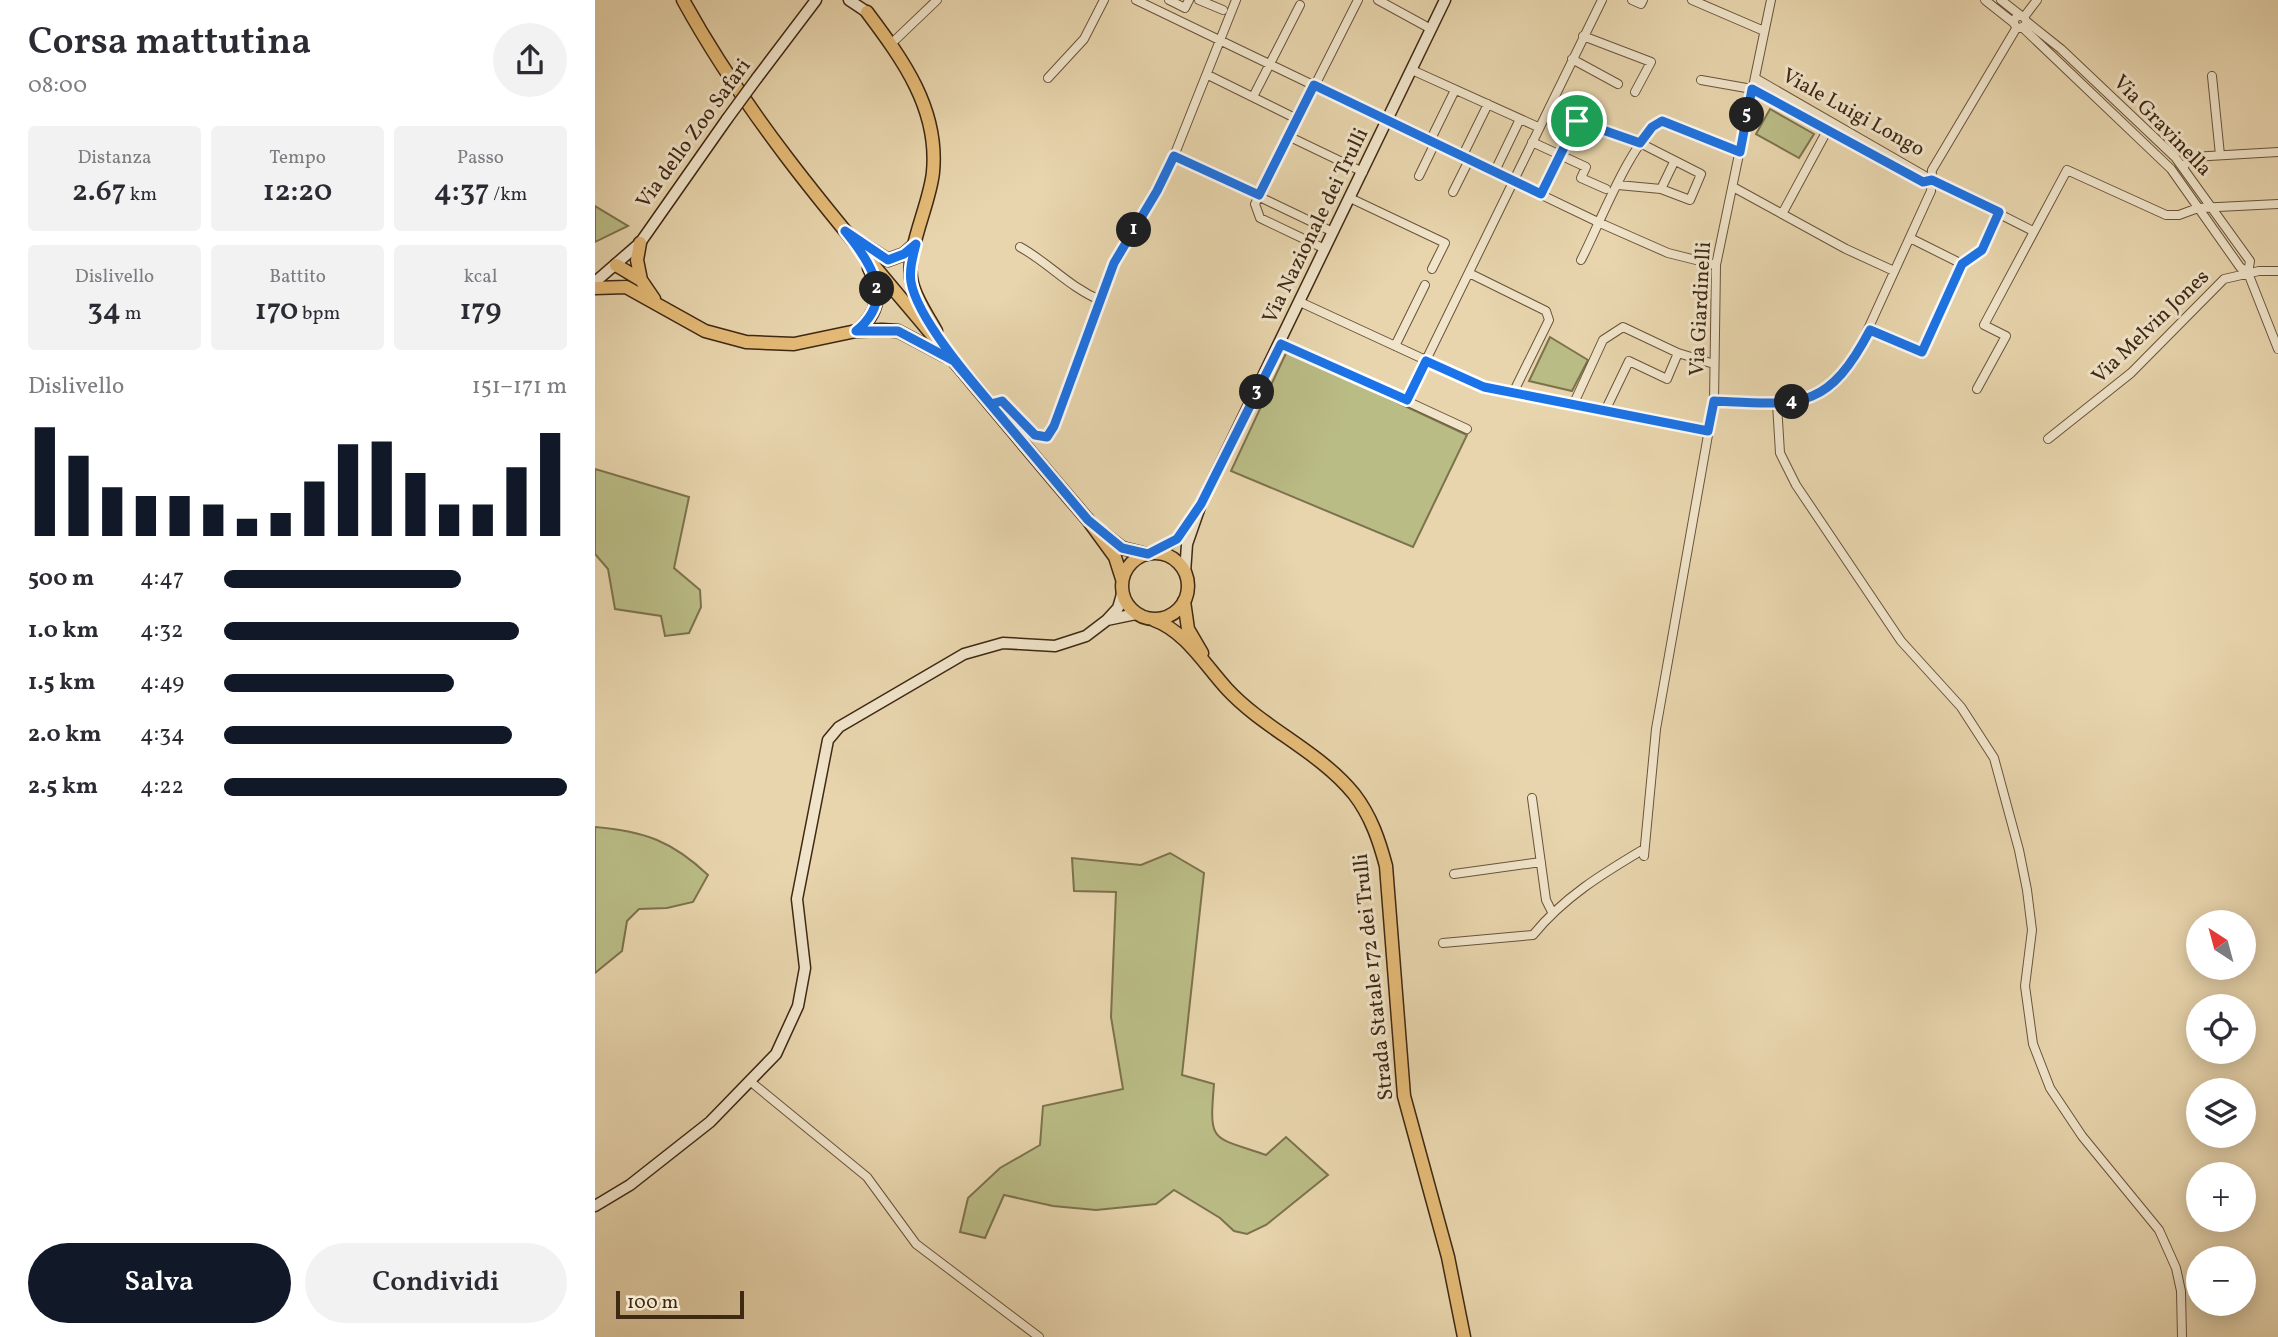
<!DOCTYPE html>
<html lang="it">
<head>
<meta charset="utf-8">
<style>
  :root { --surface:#fff; --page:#f2f2f3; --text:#2b2b33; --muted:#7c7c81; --accent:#111827 }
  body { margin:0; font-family:Vollkorn,serif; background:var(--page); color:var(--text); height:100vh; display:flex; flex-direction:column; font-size:26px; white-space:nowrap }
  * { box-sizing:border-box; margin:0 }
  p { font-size:23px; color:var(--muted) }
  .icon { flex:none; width:38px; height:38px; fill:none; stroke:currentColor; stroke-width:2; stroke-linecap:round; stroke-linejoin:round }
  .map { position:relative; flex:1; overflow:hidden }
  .panel { display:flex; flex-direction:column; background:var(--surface); width:595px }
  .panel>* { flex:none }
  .needle { width:46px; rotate:324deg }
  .fabs { position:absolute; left:1591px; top:910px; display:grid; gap:14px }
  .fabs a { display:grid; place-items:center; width:70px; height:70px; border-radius:50%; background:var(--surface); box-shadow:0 4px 18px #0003; font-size:35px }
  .scale { position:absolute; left:21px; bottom:18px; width:128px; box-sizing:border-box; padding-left:7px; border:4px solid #3f2814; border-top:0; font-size:19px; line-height:24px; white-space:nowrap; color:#3f2814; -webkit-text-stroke:5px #f0e4ca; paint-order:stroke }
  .pin { position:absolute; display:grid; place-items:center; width:60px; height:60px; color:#fff; margin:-30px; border:4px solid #fff; border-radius:50%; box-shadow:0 2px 7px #0007 }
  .km { position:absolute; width:35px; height:35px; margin:-18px; border-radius:50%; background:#222; color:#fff; font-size:19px; line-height:35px; text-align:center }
  .round { display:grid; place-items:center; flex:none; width:74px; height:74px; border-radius:37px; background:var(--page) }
  .summary { display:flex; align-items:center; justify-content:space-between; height:119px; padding:0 28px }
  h1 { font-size:38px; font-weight:600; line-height:52px }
  .metrics { display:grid; grid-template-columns:repeat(3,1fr); gap:10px; height:119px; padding:7px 28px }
  .metrics div { display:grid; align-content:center; border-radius:7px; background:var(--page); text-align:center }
  .metrics b { font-size:30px; font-weight:600 }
  .metrics small { font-size:19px; font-weight:400 }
  .metrics p { font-size:19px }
  .chart { height:196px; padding:14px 28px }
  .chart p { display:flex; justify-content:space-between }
  .chart svg { width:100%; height:126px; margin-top:7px; stroke:var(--accent); stroke-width:6 }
  .primary-button { display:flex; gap:14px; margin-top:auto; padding:14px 28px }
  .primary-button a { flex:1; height:80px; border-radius:42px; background:var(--accent); color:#fff; font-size:28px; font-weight:600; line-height:80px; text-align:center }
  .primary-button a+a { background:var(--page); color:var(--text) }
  ul { padding:0 28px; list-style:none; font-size:23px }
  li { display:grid; grid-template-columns:112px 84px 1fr; align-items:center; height:52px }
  li i { height:18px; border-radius:9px; background:var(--accent) }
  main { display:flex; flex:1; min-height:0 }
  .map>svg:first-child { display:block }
  .green { fill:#babc86; stroke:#7c724d; stroke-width:2 }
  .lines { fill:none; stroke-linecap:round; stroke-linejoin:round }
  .street-casing { stroke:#69533a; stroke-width:10 }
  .secondary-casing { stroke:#3f2814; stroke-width:13 }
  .primary-casing { stroke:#3f2814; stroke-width:15 }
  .street { stroke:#f0e4ca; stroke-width:8 }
  .secondary { stroke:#f0e4ca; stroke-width:10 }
  .primary { stroke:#e4ba76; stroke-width:12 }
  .secondary-bridge-casing { stroke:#3f2814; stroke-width:13; stroke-linecap:butt }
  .secondary-bridge { stroke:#f0e4ca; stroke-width:10 }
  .route-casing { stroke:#fff; stroke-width:14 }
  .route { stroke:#1a73e8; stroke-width:9 }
  .labels { text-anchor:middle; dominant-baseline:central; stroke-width:6; stroke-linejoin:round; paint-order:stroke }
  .street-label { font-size:21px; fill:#3f2814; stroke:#f0e4ca }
</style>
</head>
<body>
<main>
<section class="panel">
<div class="summary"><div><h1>Corsa mattutina</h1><p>08:00</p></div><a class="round"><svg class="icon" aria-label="share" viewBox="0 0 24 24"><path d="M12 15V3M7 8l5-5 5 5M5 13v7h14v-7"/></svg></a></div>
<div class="metrics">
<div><p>Distanza</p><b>2.67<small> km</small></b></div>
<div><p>Tempo</p><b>12:20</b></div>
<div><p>Passo</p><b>4:37<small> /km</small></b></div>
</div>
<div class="metrics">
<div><p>Dislivello</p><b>34<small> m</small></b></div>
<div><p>Battito</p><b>170<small> bpm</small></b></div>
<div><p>kcal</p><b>179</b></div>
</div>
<div class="chart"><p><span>Dislivello</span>151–171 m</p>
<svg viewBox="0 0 160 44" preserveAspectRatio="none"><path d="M5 44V6M15 44V16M25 44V27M35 44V30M45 44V30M55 44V33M65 44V38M75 44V36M85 44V25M95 44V12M105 44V11M115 44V22M125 44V33M135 44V33M145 44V20M155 44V8"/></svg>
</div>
<ul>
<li><b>500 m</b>4:47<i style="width:69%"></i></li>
<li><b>1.0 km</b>4:32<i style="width:86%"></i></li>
<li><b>1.5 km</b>4:49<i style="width:67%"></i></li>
<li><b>2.0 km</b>4:34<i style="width:84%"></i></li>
<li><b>2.5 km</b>4:22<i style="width:100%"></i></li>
</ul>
<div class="primary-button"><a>Salva</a><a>Condividi</a></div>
</section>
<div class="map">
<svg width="1683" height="1337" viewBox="0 0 1683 1337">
  <rect width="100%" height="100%" fill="#e8d5ad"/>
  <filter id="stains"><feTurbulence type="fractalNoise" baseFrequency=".00286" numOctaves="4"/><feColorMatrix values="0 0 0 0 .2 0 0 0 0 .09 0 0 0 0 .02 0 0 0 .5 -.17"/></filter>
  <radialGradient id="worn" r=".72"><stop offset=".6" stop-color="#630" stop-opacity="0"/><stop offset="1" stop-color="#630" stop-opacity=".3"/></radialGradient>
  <!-- green -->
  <path class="green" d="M1175,109L1219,134L1204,158L1161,134Z
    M0,206L33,226L0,242Z
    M955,337L993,360L977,391L934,381Z
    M692,351L872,435L818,547L636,471Z
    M0,469L94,497L79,568L105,590L106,607L94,633L70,636L66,616L20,609L13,569L0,554Z
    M0,827C49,831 77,841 113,875L98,902L72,908L44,909L32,921L27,951L0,973Z
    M575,853L609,873L587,1075L619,1084C614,1144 616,1136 671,1155L691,1137L733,1175L671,1225L652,1234L639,1231L625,1218L579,1190L561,1204L501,1210L458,1206L409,1195L390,1238L365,1232L373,1198L405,1168L445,1145L448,1106L528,1089L516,1017L521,892L479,891L477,858L546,865Z"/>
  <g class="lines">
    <!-- street casing -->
    <g class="street-casing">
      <path id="street" d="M541,0L1005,223L1073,253L1121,265
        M574,0L590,8L594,0
        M604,0L628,10
        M783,0L836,29
        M1037,0L1046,4L1048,0
        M1097,0L1169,31
        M1390,0L1419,23
        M1406,0L1425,15
        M1419 22a6 6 0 1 1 12 0a6 6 0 1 1-12 0Z
        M1429,17L1442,0
        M1431,21L1466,49L1580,157L1655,261L1653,273
        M1427,27L1576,169L1645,267L1653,273L1683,349
        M988,36L1056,62L1040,92
        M296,44L342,0
        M977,59L1023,84
        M817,70L943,127
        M613,75L702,119
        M1617,76L1625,155
        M453,78L489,39L509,0
        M1160,78L1337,180L1438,231
        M1106,80L1157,89L1328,182L1337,180
        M660,93L705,5
        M693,136L768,172
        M835,141L860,90
        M937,142L991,167L986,178L1011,189
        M579,156L738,232
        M867,157L893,104
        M1588,167L1597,157L1683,152
        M899,173L925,119
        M824,176L840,143
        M1138,187L1251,249L1299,271
        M1066,189L1079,162
        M858,192L874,160
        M946,194L982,121L1045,143L1106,174L1095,200L1066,189L1023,185
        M755,198L850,243L837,269
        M1187,214L1234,127
        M1315,238L1367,264
        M425,247C454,263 474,287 505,300
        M730,249L665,218L660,204L763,0
        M986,260C1004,226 1036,139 1067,121L1145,152
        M874,273L951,311L954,320L919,391
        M705,302L889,387L1113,431
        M1275,330L1327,352L1367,264L1387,250L1404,212
        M686,343L872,429
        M800,346L830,285
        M1382,389L1411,336L1389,325L1472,170L1571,215H1584L1603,208L1683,204
        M812,399L1007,0
        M1119,401C1180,404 1215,413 1258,362L1336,191L1337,170L1422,27
        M979,403L1008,340L1028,327L1083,353L1119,364
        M396,404L407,401L445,437L456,433L519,263L562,191L579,156L641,0
        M1182,404L1185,453L1201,485L1306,641L1366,707L1399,758L1424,850L1432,890L1437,930L1430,986L1438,1044L1455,1088L1487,1136L1564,1230L1581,1268L1586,1291L1587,1337
        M1010,411L1034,361L1072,379L1083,353
        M1453,439L1536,373L1629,279L1664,271H1683
        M937,798L951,900L957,912
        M1049,856L1061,729L1119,401L1121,265L1176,0
        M859,874L946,862
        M848,943L938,935C969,897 1007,874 1049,849
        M156,1082L272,1177L321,1244L444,1337"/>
    </g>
    <!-- secondary casing -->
    <g class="secondary-casing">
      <path id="secondary" d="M254,0L272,12
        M162,78L221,0
        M0,282L45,243L132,119
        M560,553L582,539L595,521
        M590,573L592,544L606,504L850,0
        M527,594L523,608L512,620L541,614
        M0,1206L35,1185L115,1122L181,1054L203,1006L210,968L202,899L233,740L244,727L369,654L408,643L460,646L491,636L512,620"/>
    </g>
    <!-- primary casing -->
    <g class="primary-casing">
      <path id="primary" d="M88,0C149,111 230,208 311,304C372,376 432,449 493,520L520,557L527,579
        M272,12C308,60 344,109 338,172C335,205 309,253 317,283C321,300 333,316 341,331
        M45,243L42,260L46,280
        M268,244L293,260L309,254L320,244
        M21,265L46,280L59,299
        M0,288L31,287L110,331L151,342L199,344L261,331L287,330L303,331L350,356
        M262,331C284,313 287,293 274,268
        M509,534L527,548L551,554
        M527 586a33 33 0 1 1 66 0a33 33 0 1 1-66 0Z
        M589,601L593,629L607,653
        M559,620C590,631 610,665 632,689C669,729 724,751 759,794C776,816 784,840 791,866L809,1096L853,1257L869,1337"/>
    </g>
    <!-- street -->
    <use href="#street" class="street"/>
    <!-- secondary -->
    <use href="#secondary" class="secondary"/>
    <!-- primary -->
    <use href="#primary" class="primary"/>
    <!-- secondary-bridge casing -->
    <g class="secondary-bridge-casing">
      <path id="secondary-bridge" d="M132,119L162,78"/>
    </g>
    <!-- secondary-bridge -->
    <use href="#secondary-bridge" class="secondary-bridge"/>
  </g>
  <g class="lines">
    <!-- route casing -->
    <g class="route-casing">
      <path id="route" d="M982,121L946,194L719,85L664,195L579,156L562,191L519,263L459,426L452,437L440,435L407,401L396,404C373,377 322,317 316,282C314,269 318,256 321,244L309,254L293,260L250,231C276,263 301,299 261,331H303L359,361L493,520L527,548L553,554L582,539L606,504L686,344L812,400L831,361L889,387L1113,431L1119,401C1204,405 1232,412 1275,330L1327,352L1367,264L1387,250L1404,212L1337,180L1328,182L1157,89L1145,152L1067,121L1057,127L1045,143L982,121"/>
    </g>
    <!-- route -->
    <use href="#route" class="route"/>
  </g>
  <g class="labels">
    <!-- street labels -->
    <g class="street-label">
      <text transform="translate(1258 113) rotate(29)">Viale Luigi Longo</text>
      <text transform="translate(1567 126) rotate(46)">Via Gravinella</text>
      <text transform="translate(99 134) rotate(-54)">Via dello Zoo Safari</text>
      <text transform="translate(721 226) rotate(-64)">Via Nazionale dei Trulli</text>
      <text transform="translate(1106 309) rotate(-87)">Via Giardinelli</text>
      <text transform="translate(1556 327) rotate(-44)">Via Melvin Jones</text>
      <text transform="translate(779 977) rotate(-96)">Strada Statale 172 dei Trulli</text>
    </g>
  </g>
  <rect width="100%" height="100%" filter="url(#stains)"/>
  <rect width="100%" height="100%" fill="url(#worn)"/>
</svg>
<div class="fabs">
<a><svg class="needle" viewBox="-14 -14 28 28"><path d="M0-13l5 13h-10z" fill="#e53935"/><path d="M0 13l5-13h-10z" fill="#7c7c81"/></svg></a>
<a><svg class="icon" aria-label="locate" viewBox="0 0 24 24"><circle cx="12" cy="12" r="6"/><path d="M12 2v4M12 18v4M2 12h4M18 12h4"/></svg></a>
<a><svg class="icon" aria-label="layers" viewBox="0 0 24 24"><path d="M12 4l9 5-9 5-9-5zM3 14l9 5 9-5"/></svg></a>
<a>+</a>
<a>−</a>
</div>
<div class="scale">100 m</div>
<div class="pin" style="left:982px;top:121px;background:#1e9e55"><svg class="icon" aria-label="arrive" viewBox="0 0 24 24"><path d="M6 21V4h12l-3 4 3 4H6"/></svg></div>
<b class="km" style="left:539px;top:230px">1</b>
<b class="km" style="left:282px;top:289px">2</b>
<b class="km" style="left:662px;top:392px">3</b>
<b class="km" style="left:1197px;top:402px">4</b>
<b class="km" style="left:1152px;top:115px">5</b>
</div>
</main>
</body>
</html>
